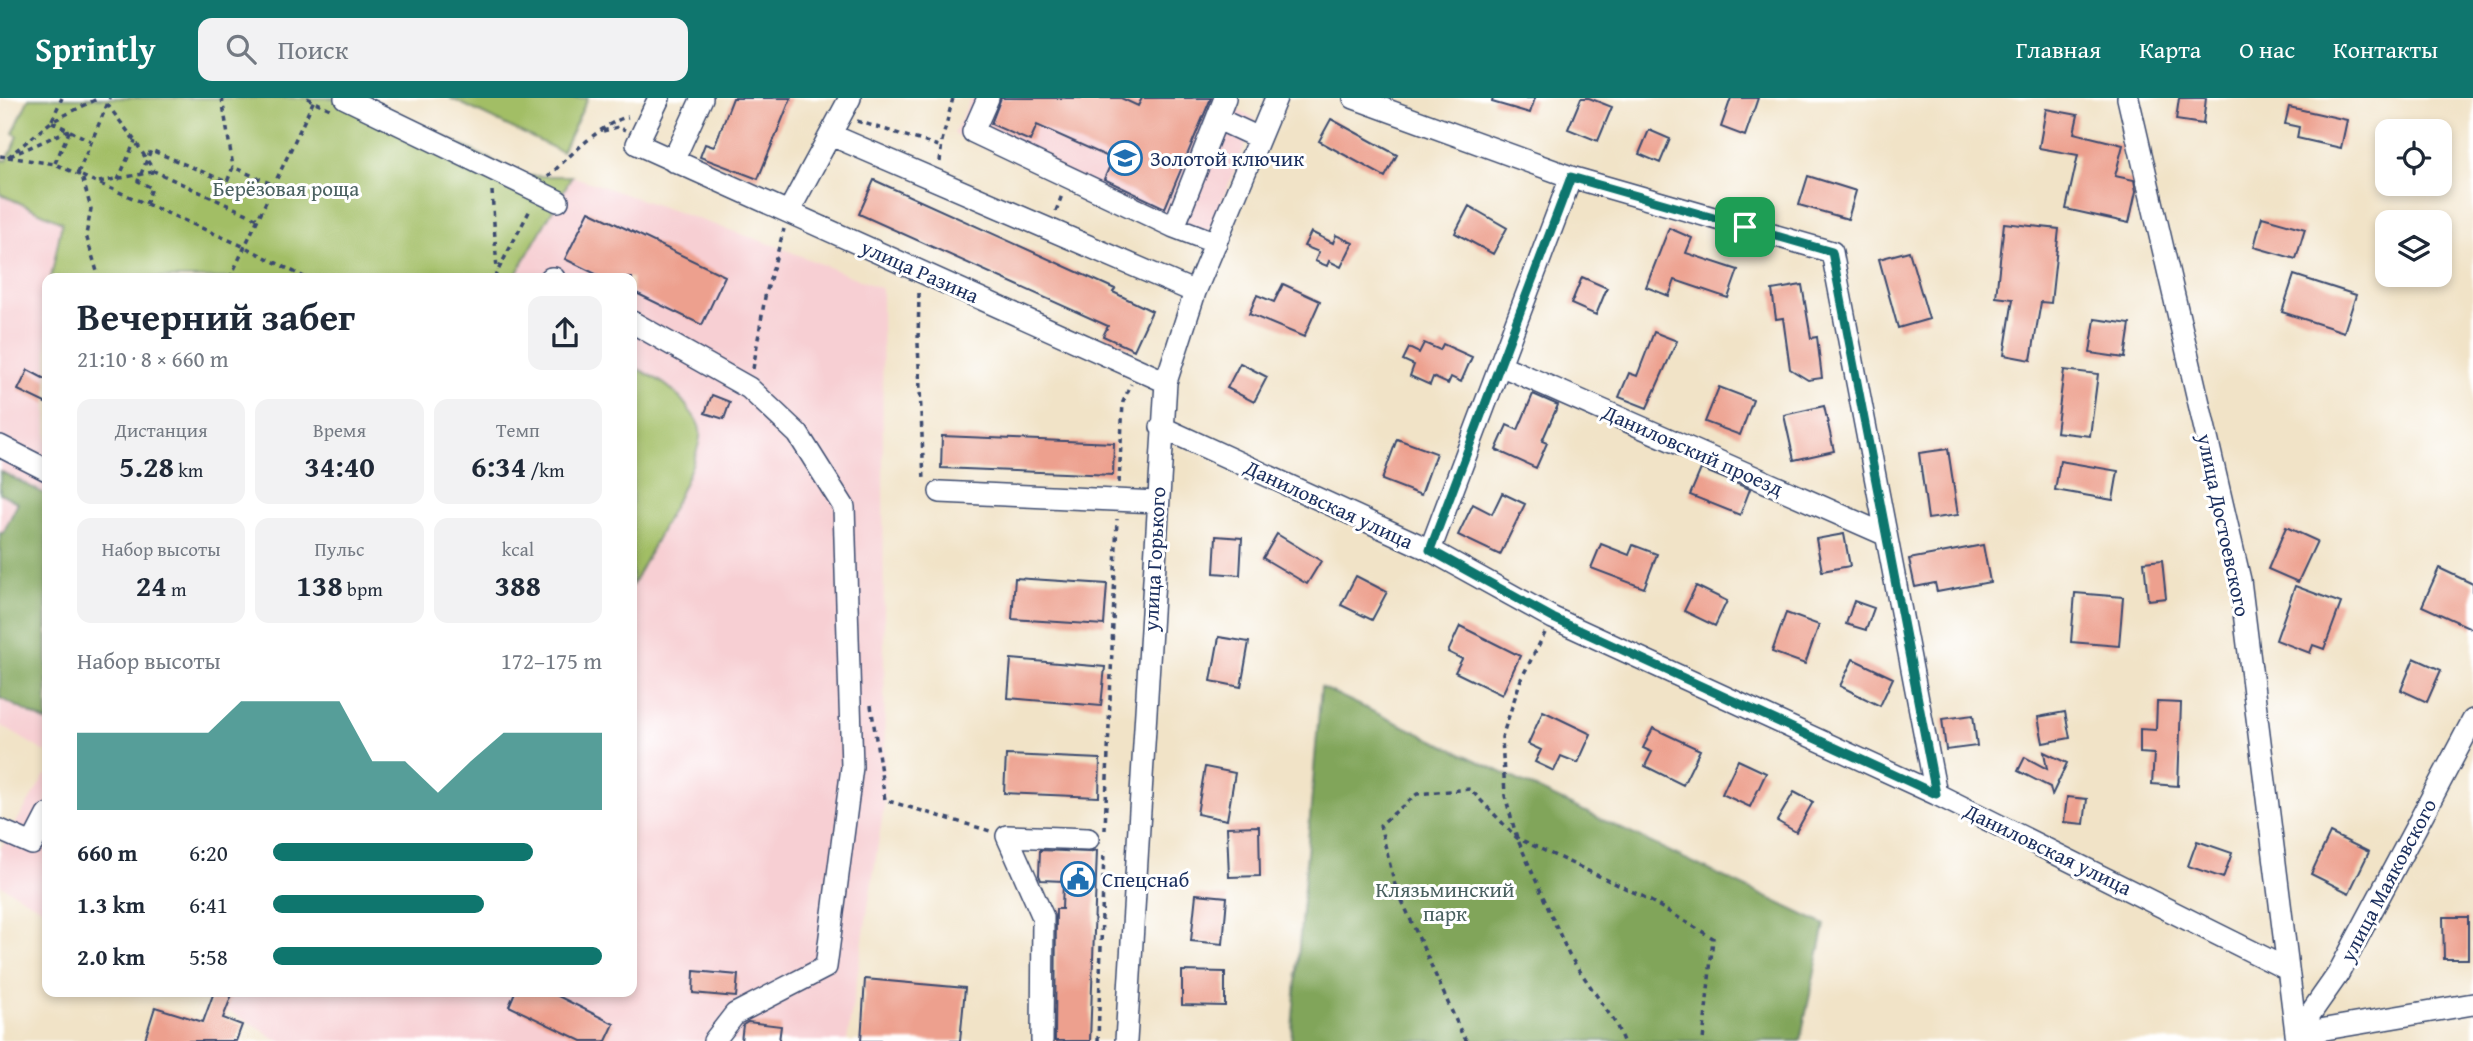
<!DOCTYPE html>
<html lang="ru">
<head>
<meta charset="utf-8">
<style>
  :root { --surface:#fff; --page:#f2f2f3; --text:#1f2937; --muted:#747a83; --accent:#0f766e }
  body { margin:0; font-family:"Gentium Book Plus",serif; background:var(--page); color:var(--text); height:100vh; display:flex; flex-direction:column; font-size:26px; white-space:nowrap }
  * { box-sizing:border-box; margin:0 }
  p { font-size:23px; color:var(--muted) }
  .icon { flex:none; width:38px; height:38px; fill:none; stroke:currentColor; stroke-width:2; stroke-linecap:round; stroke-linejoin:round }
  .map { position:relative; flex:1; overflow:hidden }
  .details { position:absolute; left:42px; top:175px; width:595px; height:724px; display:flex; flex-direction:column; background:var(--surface); border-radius:14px; box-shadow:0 4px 10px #0003 }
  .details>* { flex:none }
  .controls { position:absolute; left:2375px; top:21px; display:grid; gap:14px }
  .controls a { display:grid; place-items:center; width:77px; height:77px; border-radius:14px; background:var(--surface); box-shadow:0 4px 10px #0003; font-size:35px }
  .pin { position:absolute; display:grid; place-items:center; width:60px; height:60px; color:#fff; margin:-30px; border-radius:14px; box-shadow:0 4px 10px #0006 }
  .round { display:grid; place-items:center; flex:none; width:74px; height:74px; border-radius:14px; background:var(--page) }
  .headline { display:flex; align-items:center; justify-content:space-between; height:119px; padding:0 35px }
  h1 { font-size:38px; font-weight:700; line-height:52px }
  .figures { display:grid; grid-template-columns:repeat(3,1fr); gap:10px; height:119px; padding:7px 35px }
  .figures div { display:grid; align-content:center; border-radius:14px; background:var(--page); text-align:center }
  .figures b { font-size:30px; font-weight:700 }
  .figures small { font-size:19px; font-weight:400 }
  .figures p { font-size:19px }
  .chart { height:196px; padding:14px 35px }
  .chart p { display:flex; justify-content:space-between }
  .chart svg { width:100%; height:126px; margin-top:7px; fill:var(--accent); opacity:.7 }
  ul { padding:0 35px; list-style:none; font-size:23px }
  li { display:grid; grid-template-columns:112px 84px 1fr; align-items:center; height:52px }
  li i { height:18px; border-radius:9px; background:var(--accent) }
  header { display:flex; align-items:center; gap:42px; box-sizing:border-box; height:98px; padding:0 35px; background:var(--accent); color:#fff }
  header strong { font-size:33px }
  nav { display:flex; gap:38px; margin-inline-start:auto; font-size:24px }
  .search { width:490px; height:63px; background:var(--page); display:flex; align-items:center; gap:18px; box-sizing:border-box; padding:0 24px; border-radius:14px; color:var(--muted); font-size:26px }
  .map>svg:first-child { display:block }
  .built { fill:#f7cfd3 }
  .green { fill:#a2be65; stroke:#5e7662; stroke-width:2 }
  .forest { fill:#81a55a; stroke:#4e6a5c; stroke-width:2 }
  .building { fill:#eda08e }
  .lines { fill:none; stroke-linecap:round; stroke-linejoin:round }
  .minor-casing { stroke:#3b4a6e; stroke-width:24 }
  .path { stroke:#3b4a6e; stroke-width:3.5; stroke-dasharray:5 5; stroke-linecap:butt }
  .minor { stroke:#fff; stroke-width:21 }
  .route-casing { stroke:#fff; stroke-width:14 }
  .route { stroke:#0f766e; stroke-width:9 }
  .labels { text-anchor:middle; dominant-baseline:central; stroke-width:6; stroke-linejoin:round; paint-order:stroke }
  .poi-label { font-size:21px; fill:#1b2f5e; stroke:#fff; text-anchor:start }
  .park-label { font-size:21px; fill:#4a6160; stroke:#fff }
  .street-label { font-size:21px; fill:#1b2f5e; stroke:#fff }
</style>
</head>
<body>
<header>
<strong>Sprintly</strong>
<div class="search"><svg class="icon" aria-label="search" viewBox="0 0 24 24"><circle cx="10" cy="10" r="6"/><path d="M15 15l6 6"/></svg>Поиск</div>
<nav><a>Главная</a><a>Карта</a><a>О нас</a><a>Контакты</a></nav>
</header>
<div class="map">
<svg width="2473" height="943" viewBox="0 0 2473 943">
  <rect width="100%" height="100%" fill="#fff"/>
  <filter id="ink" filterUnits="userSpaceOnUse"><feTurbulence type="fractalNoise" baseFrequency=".0143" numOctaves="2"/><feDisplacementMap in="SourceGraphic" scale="14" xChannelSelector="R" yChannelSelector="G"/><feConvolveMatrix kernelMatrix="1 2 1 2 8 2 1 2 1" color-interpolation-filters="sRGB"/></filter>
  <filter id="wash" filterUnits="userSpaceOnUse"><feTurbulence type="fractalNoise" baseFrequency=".00686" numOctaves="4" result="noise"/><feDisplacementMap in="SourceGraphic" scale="28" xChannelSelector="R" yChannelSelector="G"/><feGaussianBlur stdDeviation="1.57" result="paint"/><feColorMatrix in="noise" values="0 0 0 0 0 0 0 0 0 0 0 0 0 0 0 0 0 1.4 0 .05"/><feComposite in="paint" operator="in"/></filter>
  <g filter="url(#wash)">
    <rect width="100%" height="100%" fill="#f1e3c7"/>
    <!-- built -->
    <path class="built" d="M971,0H1237L1233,10L1256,21L1204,146L954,36Z
      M572,78L779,149L882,191L885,702L847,943H278L254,927L192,894H632V180H514Z
      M0,96L62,124L51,180H47V199L43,222L47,225V655L0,627Z
      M47,674V813L0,787V751Z"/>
    <!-- green -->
    <path class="green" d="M29,0H365L524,78H572L514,180H51L62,124L0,96V65L2,61L7,63L18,38L13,35Z
      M450,0H588L562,54Z
      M632,268C657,281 674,288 690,313C694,318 699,325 700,332C705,357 646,460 632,488Z"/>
    <!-- forest -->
    <path class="forest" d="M0,373L47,397V624L0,600V434L3,435L18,405L0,395Z
      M1321,589L1825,827L1800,943H1291Z"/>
    <g id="blocks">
      <!-- building -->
      <path class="building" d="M733,0H791L758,81L700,59L705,46L714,49Z
        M1001,0H1121L1138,8L1142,0H1211L1165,110L1104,81L1113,61L1037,27L1030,43L991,26Z
        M1493,0H1535L1530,15L1492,4Z
        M1581,0H1589L1612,9L1598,43L1568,31Z
        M1731,0H1758L1745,38L1721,29Z
        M2179,0H2206L2203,26L2176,22Z
        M2289,9L2347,22L2341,50L2297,40L2299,29L2285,26Z
        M2046,11L2078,17L2074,35L2123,47L2115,78L2134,82L2136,93L2129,125L2066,111L2078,57L2039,50Z
        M1331,21L1397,57L1385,79L1319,43Z
        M1649,32L1670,41L1660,65L1639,56Z
        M1808,78L1856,93L1848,121L1799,107Z
        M874,82L1115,191L1113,194L1152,213L1134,252L1103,238L1108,228L859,116Z
        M1469,108L1507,130L1493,156L1455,135Z
        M589,113L725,178L702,227L632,193V180H604L565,161Z
        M2262,119L2305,131L2296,161L2254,149Z
        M2004,125L2059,131L2051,205L2041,204L2031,262L2004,257L2013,201L1996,199Z
        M1669,130L1692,140L1686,155L1738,172L1728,200L1675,182L1669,198L1646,189Z
        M1311,134L1333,145L1336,137L1353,145L1341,169L1329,163L1327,168L1315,163L1319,154L1304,148Z
        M1909,153L1929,221L1898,230L1879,161Z
        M2294,177L2356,197L2344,234L2282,214Z
        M1582,179L1607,190L1596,217L1571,206Z
        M1283,186L1320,203L1304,239L1249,216L1257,197L1274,204Z
        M1802,187L1811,240L1817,239L1822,280L1808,282L1790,271L1783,220L1776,221L1772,192Z
        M2095,221L2130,226L2125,260L2090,255Z
        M1654,234L1677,243L1647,310L1619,299L1629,275L1637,278Z
        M1424,245L1440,252L1443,246L1472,259L1461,284L1451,279L1448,286L1433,279L1430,287L1410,278L1414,267L1403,262L1409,250L1419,255Z
        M1240,265L1267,279L1254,304L1227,290Z
        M28,272L47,282V306L18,292Z
        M2064,272L2098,276L2090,338L2056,334Z
        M1719,289L1753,302L1740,337L1705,324Z
        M1533,296L1558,307L1542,343L1547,345L1536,370L1496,352L1507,327L1518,332Z
        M712,297L730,304L724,321L705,315Z
        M1824,308L1834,353L1794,362L1784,317Z
        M942,338L1114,345L1113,377L941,370Z
        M1397,341L1436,355L1421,397L1382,382Z
        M1948,351L1958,417L1928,421L1919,355Z
        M2060,363L2118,373L2113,402L2055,392Z
        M1701,371L1750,391L1740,417L1690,397Z
        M1502,395L1525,406L1500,457L1458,437L1473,406L1492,416Z
        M2286,429L2317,443L2298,484L2268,471Z
        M1277,436L1321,463L1307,486L1263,460Z
        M1844,436L1850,468L1822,473L1816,441Z
        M1216,438L1242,440L1240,477L1214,475Z
        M1601,446L1629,457L1633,447L1657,456L1644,490L1591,470Z
        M1983,447L1990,484L1937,494L1935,485L1915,489L1909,461Z
        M2162,462L2166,500L2148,502L2144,464Z
        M2439,470L2473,486V531L2422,508Z
        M1356,478L1387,494L1372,522L1341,507Z
        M1015,480L1107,486L1104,527L1012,521Z
        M1696,488L1727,503L1715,528L1684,513Z
        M2295,488L2341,505L2324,551L2313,547L2310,555L2276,542Z
        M2075,495L2123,499L2119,548L2071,544Z
        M1854,503L1874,510L1866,532L1846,526Z
        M1786,515L1819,527L1805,566L1772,554Z
        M1460,528L1520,558L1502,597L1455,574L1462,561L1448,554Z
        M1219,539L1249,544L1241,589L1211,583Z
        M2414,560L2441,572L2427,604L2401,592Z
        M1011,561L1105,569L1101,608L1008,600Z
        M1853,561L1893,580L1880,608L1840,588Z
        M2157,604L2181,605L2178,688L2152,686L2154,656L2140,655V631L2156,632Z
        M1543,613L1591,636L1578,665L1561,658L1554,673L1535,664L1541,652L1528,646Z
        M2065,614L2070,640L2043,645L2038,619Z
        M1973,617L1977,648L1946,652L1942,621Z
        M1653,630L1700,652L1683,687L1645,668L1652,654L1643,650Z
        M2044,654L2067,665L2052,697L2050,689L2018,673L2025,659L2047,671Z
        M1006,657L1100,661L1099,699L1004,695Z
        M1738,662L1766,675L1750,709L1722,696Z
        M1205,669L1235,675L1227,722L1197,716Z
        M1794,694L1813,704L1796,734L1777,723Z
        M2067,699L2087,701L2084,726L2064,724Z
        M1259,728L1260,778L1229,779L1227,729Z
        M2330,735L2369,754L2349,795L2311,776Z
        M2197,743L2232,755L2223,780L2188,768Z
        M1040,752L1088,754L1097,752L1090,943H1055L1056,811H1062L1063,783L1041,782L1039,777Z
        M1196,796L1227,799L1223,846L1191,843Z
        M2443,819H2468V861H2444Z
        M694,873L738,877L736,899L693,895Z
        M1182,873L1225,874V908L1182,907Z
        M865,881L965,890L960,943H861Z
        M214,894H233L223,920L242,927L236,943H152L145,941L155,909L203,924Z
        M515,894H550L614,926L606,943H582L509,908Z
        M748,924L781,928L779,943H741L743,927Z"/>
    </g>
  </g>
  <g filter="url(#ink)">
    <use href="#blocks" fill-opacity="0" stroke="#3b4a6e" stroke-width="2"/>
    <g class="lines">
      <!-- minor casing -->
      <g class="minor-casing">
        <path id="minor" d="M345,0L558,103
          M659,0L637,46L1166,284
          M988,0L973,34L1174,129L1225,0
          M1354,0L1571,79L1832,154L1936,696
          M2128,0L2240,482L2297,943
          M1218,21L1259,40
          M831,37L1195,194
          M673,63L702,0
          M789,113L850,0
          M1174,129L1216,145
          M551,180H554
          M632,224L749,290L798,336L844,409L852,669L826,869L735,916L714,943
          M1500,267L1886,437
          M1161,329L1430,452L1553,520L1936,696L2287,871
          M0,348L47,372
          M940,394L1157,404
          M1430,452L1571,79
          M0,732L32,746L47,717
          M2296,936L2338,876L2473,622
          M2296,936L2473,906
          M1042,943L1043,819L1007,738L1088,741
          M1126,943L1166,284L1195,194L1276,0"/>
      </g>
      <!-- path -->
      <path class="path" d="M222,0L233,69
        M307,0L330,11
        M107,6L135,43L154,73L258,121
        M52,22L62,0
        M857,23L942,49
        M52,24L91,43
        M603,33L618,29L625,32
        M0,58L8,59L69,32
        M8,59L55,66L82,78L91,111L86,137L99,180
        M8,59L51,24L99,0
        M940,64L942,43L953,0
        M55,65L69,34
        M78,75L110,0
        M82,78L245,149L306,180
        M548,79C566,61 604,23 628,19
        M118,82L135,43
        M99,84L153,74
        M492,93L497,173
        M146,106L152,90L138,83L151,52L227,84L233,69L274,87
        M1056,113L1062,97
        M230,180L315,0
        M494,180L531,110
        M919,195L918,245L924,383
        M753,271L765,199L784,131
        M1119,385L1123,304L1131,286
        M1545,535L1521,581L1502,639L1505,698L1517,740L1569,857L1616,926L1623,943
        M871,607L885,702L990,733
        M1105,732L1117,421
        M1098,943L1104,753
        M1467,943L1462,936L1395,787L1380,727L1417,696L1470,691L1517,740L1642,798L1713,840L1703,943"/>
      <!-- minor -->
      <use href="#minor" class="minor"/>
    </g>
  </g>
  <g class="lines" filter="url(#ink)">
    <!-- route casing -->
    <g class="route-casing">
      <path id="route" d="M1571,79L1832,154L1936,696L1553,520L1430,452Z"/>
    </g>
    <!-- route -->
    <use href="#route" class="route"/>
  </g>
  <!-- icons -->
  <defs>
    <g id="school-ring" transform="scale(1.75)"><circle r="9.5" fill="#fff" stroke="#1f6fb2" stroke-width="1.5"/><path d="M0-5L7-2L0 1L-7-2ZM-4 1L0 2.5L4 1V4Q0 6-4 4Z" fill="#1f6fb2"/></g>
    <g id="civic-ring" transform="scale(1.75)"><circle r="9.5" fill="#fff" stroke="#1f6fb2" stroke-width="1.5"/><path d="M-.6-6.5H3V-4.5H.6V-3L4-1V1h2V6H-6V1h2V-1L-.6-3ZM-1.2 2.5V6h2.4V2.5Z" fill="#1f6fb2"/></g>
  </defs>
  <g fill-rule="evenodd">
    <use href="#school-ring" x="1125" y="60"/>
    <use href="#civic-ring" x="1078" y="781"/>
  </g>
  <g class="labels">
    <!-- poi labels -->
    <g class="poi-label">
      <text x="1150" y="60">Золотой ключик</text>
      <text x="1102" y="781">Спецснаб</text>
    </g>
    <!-- park labels -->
    <g class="park-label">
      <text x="286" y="90">Берёзовая роща</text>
      <text x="1445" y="791">Клязьминский<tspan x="1445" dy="24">парк</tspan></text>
    </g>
    <!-- street labels -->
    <g class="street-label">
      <text transform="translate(920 173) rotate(24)">улица Разина</text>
      <text transform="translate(1693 352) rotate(24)">Даниловский проезд</text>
      <text transform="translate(1329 406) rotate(25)">Даниловская улица</text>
      <text transform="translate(2224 427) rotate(78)">улица Достоевского</text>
      <text transform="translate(1154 461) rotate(-87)">улица Горького</text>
      <text transform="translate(2048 751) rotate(26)">Даниловская улица</text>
      <text transform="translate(2388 782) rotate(-62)">улица Маяковского</text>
    </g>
  </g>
</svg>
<div class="controls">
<a><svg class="icon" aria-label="locate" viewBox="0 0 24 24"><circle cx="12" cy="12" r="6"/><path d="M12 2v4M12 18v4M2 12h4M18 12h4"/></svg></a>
<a><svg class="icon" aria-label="layers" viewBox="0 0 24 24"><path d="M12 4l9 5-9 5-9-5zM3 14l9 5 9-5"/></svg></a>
</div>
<div class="pin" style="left:1745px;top:129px;background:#1e9e55"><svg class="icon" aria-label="arrive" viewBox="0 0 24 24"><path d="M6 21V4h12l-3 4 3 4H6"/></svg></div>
<section class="details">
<div class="headline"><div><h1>Вечерний забег</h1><p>21:10 · 8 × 660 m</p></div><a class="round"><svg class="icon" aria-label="share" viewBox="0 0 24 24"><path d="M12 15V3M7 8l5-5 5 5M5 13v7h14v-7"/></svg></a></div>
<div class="figures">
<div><p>Дистанция</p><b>5.28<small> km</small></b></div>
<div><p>Время</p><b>34:40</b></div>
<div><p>Темп</p><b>6:34<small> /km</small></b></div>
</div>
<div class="figures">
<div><p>Набор высоты</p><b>24<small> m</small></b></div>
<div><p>Пульс</p><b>138<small> bpm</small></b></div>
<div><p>kcal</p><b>388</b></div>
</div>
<div class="chart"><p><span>Набор высоты</span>172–175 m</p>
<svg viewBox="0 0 160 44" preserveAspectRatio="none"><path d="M0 44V17L10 17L20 17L30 17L40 17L50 6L60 6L70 6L80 6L90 27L100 27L110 38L120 27L130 17L140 17L150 17L160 17V44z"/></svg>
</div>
<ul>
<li><b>660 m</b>6:20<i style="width:79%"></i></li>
<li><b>1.3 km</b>6:41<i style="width:64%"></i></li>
<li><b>2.0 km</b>5:58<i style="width:100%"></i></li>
</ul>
</section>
</div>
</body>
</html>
